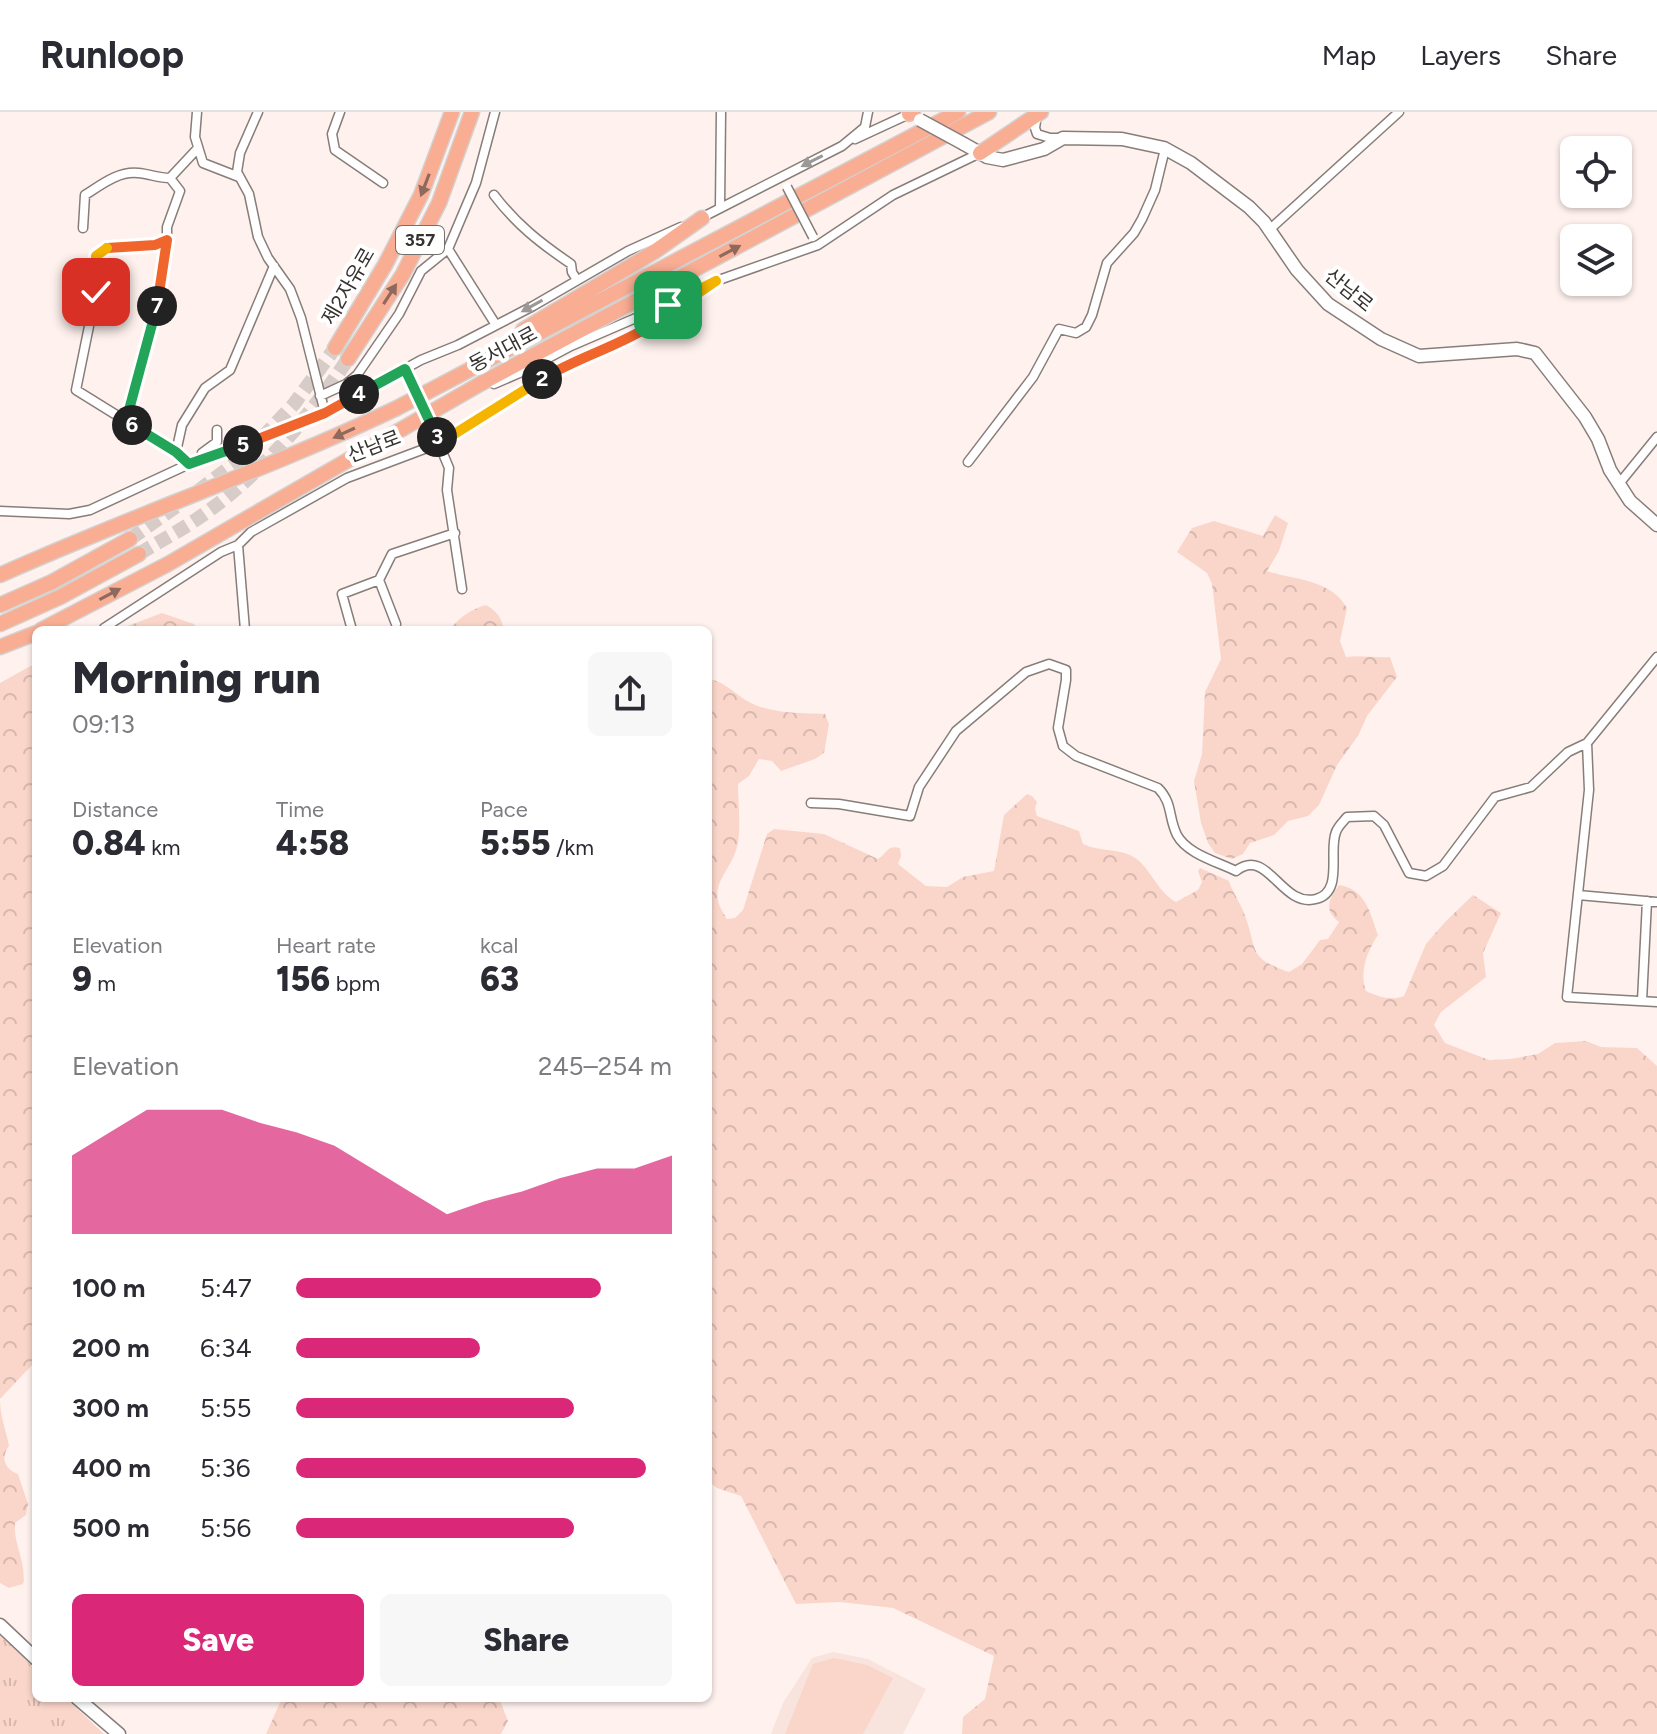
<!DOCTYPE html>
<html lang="en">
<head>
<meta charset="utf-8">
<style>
  :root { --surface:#fff; --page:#f7f7f7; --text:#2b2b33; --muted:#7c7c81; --line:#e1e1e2; --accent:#db2777 }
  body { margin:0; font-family:Figtree,"Noto Sans KR",sans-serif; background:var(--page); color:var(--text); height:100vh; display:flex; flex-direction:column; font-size:30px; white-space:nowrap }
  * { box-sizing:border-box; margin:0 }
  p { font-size:26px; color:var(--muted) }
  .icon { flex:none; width:44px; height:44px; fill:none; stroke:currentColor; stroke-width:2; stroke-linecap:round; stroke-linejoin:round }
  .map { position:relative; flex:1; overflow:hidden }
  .panel { position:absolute; left:32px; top:514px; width:680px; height:1076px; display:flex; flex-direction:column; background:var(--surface); border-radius:12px; box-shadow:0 2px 6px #0004 }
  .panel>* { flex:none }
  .tools { position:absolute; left:1560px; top:24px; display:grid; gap:16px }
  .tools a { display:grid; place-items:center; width:72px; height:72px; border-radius:12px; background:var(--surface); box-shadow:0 2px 6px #0004; font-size:40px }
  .pin { position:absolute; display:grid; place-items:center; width:68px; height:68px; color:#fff; margin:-34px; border-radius:16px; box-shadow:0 4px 12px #0006 }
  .km { position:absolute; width:40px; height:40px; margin:-20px; border-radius:50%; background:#222; color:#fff; font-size:22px; line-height:40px; text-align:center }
  .round { display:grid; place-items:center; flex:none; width:84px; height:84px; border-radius:12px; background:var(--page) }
  .headline { display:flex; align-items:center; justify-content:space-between; height:136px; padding:0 40px }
  h1 { font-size:44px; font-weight:800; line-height:60px }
  .figures { display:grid; grid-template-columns:repeat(3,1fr); gap:12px; height:136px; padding:8px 40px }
  .figures div { display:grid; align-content:center }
  .figures b { font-size:34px; font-weight:800 }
  .figures small { font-size:22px; font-weight:400 }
  .figures p { font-size:22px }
  .chart { height:224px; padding:16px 40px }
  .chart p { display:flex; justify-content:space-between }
  .chart svg { width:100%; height:144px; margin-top:8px; fill:var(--accent); opacity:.7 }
  .cta { display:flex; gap:16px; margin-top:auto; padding:16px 40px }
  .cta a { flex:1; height:92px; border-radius:12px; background:var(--accent); color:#fff; font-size:32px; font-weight:800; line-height:92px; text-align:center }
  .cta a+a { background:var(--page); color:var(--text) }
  ul { padding:0 40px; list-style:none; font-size:26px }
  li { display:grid; grid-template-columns:128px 96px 1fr; align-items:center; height:60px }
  li i { height:20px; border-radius:10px; background:var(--accent) }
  header { display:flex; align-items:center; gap:48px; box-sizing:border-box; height:112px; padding:0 40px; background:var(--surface); border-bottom:2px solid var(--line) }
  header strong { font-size:38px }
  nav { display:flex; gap:44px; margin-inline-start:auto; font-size:28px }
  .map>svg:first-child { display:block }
  .built { fill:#f8e3dd }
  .forest { fill:url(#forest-crowns) }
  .park { fill:url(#park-tufts) }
  .pitch { fill:#fad6ca }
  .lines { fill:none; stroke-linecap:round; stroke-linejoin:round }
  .highway-tunnel { stroke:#d7ccc8; stroke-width:14; stroke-dasharray:14 7; stroke-linecap:butt }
  .street-casing { stroke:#877d79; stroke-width:11 }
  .secondary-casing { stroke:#877d79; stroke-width:15 }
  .highway-casing { stroke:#d3d2d1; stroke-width:17 }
  .street { stroke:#fff; stroke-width:8 }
  .secondary { stroke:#fff; stroke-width:12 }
  .highway { stroke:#f9ad93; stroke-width:14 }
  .street-bridge-casing { stroke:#877d79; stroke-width:11; stroke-linecap:butt }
  .secondary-bridge-casing { stroke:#877d79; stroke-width:15; stroke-linecap:butt }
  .street-bridge { stroke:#fff; stroke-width:8 }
  .secondary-bridge { stroke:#fff; stroke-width:12 }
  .oneway { fill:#9b9898 }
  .oneway2 { fill:#8e695d }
  .split-1-casing { stroke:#fff; stroke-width:16 }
  .split-2-casing { stroke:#fff; stroke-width:16 }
  .split-3-casing { stroke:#fff; stroke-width:16 }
  .split-4-casing { stroke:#fff; stroke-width:16 }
  .split-5-casing { stroke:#fff; stroke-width:16 }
  .split-6-casing { stroke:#fff; stroke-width:16 }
  .split-7-casing { stroke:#fff; stroke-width:16 }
  .split-8-casing { stroke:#fff; stroke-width:16 }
  .split-9-casing { stroke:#fff; stroke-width:16 }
  .split-1 { stroke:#f5b400; stroke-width:10 }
  .split-2 { stroke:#f0652b; stroke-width:10 }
  .split-3 { stroke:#f5b400; stroke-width:10 }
  .split-4 { stroke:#22a559; stroke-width:10 }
  .split-5 { stroke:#f0652b; stroke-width:10 }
  .split-6 { stroke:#22a559; stroke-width:10 }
  .split-7 { stroke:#22a559; stroke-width:10 }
  .split-8 { stroke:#f0652b; stroke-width:10 }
  .split-9 { stroke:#f5b400; stroke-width:10 }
  .labels { text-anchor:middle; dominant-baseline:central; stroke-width:8; stroke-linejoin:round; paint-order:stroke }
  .shield { fill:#fff; stroke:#73706e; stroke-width:2 }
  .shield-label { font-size:18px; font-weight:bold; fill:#373230 }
  .street-label { font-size:20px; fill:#373230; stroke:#fff }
</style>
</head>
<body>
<header>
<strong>Runloop</strong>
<nav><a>Map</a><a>Layers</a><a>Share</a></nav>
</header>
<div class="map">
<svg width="1657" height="1622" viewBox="0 0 1657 1622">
  <defs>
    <pattern id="forest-crowns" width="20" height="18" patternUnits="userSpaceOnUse" patternTransform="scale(2)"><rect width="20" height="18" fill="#fad6ca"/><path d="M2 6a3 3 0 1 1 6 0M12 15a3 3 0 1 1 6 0" fill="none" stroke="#d7b8ae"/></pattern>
    <pattern id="park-tufts" width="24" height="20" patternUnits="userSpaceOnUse" patternTransform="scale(2)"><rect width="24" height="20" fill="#fad6ca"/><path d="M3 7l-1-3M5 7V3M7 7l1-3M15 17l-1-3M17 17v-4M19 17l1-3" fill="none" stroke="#d7b8ae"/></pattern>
  </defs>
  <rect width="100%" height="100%" fill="#fff2ee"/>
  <!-- built -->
  <path class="built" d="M833,1540L868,1547L926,1577L903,1622H771L783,1591L812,1546Z"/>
  <!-- forest -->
  <path class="forest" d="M1275,403L1288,411L1279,439L1267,459C1295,468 1331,467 1347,496L1340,529L1346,545C1361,543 1374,546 1390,545L1397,565L1367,604L1358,624L1337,653L1319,693L1308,704L1288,709L1274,723L1250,731L1243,742L1232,747L1215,741L1208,731L1201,711L1194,669L1202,642L1205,580L1221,547L1212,472L1207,461L1177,440L1192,416L1214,409L1263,424Z
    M486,493C497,499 502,506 504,518H449C459,506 471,497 486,493Z
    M162,501L194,512L198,518H117Z
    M36,551V1252L31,1254L0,1287C0,1305 6,1317 9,1334C0,1346 5,1357 18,1362L28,1392L26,1403L15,1411C13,1432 27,1451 23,1472L9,1476L0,1471V571Z
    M708,567C726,569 737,585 753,592C776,602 800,601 825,602L829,612L824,641L815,647L781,659L772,649L759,647L749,664L738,672C738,691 741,711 738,730C733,762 702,772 727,807L735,806L743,798L767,722L774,717L824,722L878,747C888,741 886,733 900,736L901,744L898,752L926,774L947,775L963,765L994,759L1004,703L1027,682L1032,684L1037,690L1035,697L1037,704L1079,719L1083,732C1099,740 1125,736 1138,748C1152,760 1159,781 1176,790L1198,778L1202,770L1198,759L1200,756L1229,769C1233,782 1241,791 1245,804C1258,838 1247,846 1289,860L1302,852L1320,828L1328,827L1339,810C1323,798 1329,787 1339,773C1366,777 1370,801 1378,823C1367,839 1359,861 1366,879C1379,885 1391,889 1404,884L1426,832L1445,810L1473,783L1501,801L1483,841L1486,865L1441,900L1434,913L1445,931L1489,948L1510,947L1538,942L1555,931L1586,929L1601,935L1637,936L1657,954V1622H962L963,1605L985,1587L994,1544L893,1496L840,1490L796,1492L741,1384L717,1376L708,1369Z
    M282,1586H499L508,1609L501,1622H266Z"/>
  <!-- park -->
  <path class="park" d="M0,1523L36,1558V1586H66L104,1622H0Z"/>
  <!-- pitch -->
  <path class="pitch" d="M834,1546L867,1553L893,1566L863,1622H785L813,1552Z"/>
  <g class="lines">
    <!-- highway-tunnel -->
    <path class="highway-tunnel" d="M198,379L246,343L294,292L335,236
      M130,427L181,391
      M139,442C158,430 178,420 197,407C258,366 307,308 348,247"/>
    <!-- street casing -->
    <g class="street-casing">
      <path id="street" d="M197,0L195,25L203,51L239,65
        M258,0L240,41L237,60L249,82L258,125L268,146L290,177L301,206L325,301
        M340,0L332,22L335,38L383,71
        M1037,3L1035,16L1037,22L1050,26H1058
        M855,27L909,2
        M494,83C516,112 540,131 571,152L572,160L577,168
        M720,96L721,0
        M701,106L842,34L865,15L868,0
        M83,116L85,83C101,73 118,59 138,61C150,62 158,66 170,66
        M1269,118L1399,0
        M167,128L155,133L104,136L96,144V180L76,278L176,340L189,352
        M448,137L496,213
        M494,272L524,259L571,234L689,183
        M320,284L346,272L357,263L399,202L421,159L448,137L476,71L495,0
        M126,309L157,197L167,139V115L180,79L170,66L198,36
        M432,315L449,356L447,378L462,477
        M176,340L182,313L205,276L230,258L274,154
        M204,347L202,341L217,330V318
        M968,350L1033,265L1059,217L1076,221L1086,215L1092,203L1107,151L1134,121L1142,107L1155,78L1165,37
        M1618,373L1657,325
        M0,399L69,402L90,398L189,352L325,301L421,248L458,233L533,194L628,139L681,115
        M238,433L245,518
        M396,512L379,468L392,442L455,421
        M104,516L221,440L238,433L251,420L347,366L440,331L558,257L636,223L716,169L818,133L893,83L980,41
        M352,518L342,482L379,468
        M1587,631L1589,678L1567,885L1657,890
        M811,691L839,692L910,704L919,675L956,619L1026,560L1049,552L1066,558V568L1058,616L1063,634L1076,644L1158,676C1173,691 1168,705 1177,723C1187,742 1218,750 1236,759C1268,734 1281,796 1316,787C1344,780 1328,739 1336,720C1338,714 1343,710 1347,705L1374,704L1384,713L1409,761L1426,764L1443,754L1495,685L1531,675L1568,640L1587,631L1657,545
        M1578,783L1657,790
        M1642,889L1647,789"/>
    </g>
    <!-- secondary casing -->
    <g class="secondary-casing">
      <path id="secondary" d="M964,32L987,45L1003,48L1044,37L1063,26L1122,27L1164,36L1191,51L1249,95L1264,110L1297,158L1328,192L1381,227L1419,244L1517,237L1535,241L1585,305L1598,327L1610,358L1630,389L1657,413
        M0,1513L36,1547
        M77,1586L119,1622"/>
    </g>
    <!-- highway casing -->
    <g class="highway-casing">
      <path id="highway" d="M909,2L913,0
        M980,41L1041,0
        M523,218L654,140L702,106
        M335,236L385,153L421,83L452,0
        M348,247L403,162L439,91L472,0
        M0,463C131,404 267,358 397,296L958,0
        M0,493L52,470L130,427
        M0,512L60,485L139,442
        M41,518L168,452L480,272L989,0
        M0,535L36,521"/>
    </g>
    <!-- street -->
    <use href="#street" class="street"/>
    <!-- secondary -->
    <use href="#secondary" class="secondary"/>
    <!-- highway -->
    <use href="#highway" class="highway"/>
    <!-- street-bridge casing -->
    <g class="street-bridge-casing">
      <path id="street-bridge" d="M787,75L813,125
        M412,275L432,315"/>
    </g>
    <!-- secondary-bridge casing -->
    <g class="secondary-bridge-casing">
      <path id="secondary-bridge" d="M920,8L964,32"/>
    </g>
    <!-- street-bridge -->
    <use href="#street-bridge" class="street-bridge"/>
    <!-- secondary-bridge -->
    <use href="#secondary-bridge" class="secondary-bridge"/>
  </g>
  <!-- one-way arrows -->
  <defs><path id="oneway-solid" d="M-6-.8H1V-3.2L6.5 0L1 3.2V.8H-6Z" transform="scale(2)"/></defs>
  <g class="oneway">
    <use href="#oneway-solid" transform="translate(812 49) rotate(153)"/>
    <use href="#oneway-solid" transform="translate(532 194) rotate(151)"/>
  </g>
  <g class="oneway2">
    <use href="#oneway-solid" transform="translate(425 73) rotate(111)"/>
    <use href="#oneway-solid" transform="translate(730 139) rotate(-28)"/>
    <use href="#oneway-solid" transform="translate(390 182) rotate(-57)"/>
    <use href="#oneway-solid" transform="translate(344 321) rotate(155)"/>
    <use href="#oneway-solid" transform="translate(110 482) rotate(-28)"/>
  </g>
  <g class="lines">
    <!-- split-1 casing -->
    <g class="split-1-casing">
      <path id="split-1" d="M655,211L716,169L668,193"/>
    </g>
    <!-- split-2 casing -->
    <g class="split-2-casing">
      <path id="split-2" d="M542,267C578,245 620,234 655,211"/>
    </g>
    <!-- split-3 casing -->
    <g class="split-3-casing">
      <path id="split-3" d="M437,325L440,331L542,267"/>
    </g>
    <!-- split-4 casing -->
    <g class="split-4-casing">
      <path id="split-4" d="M359,282L405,257L437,325"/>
    </g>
    <!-- split-5 casing -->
    <g class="split-5-casing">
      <path id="split-5" d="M243,333L325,301L359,282"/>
    </g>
    <!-- split-6 casing -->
    <g class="split-6-casing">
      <path id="split-6" d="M132,313L176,340L189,352L243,333"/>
    </g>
    <!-- split-7 casing -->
    <g class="split-7-casing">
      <path id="split-7" d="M132,313L126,309L157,194"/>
    </g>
    <!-- split-8 casing -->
    <g class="split-8-casing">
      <path id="split-8" d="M107,136L155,133L167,128L157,194"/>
    </g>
    <!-- split-9 casing -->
    <g class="split-9-casing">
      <path id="split-9" d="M96,180V144L107,136"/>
    </g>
    <!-- split-1 -->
    <use href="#split-1" class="split-1"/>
    <!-- split-2 -->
    <use href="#split-2" class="split-2"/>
    <!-- split-3 -->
    <use href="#split-3" class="split-3"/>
    <!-- split-4 -->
    <use href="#split-4" class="split-4"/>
    <!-- split-5 -->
    <use href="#split-5" class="split-5"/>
    <!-- split-6 -->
    <use href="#split-6" class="split-6"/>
    <!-- split-7 -->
    <use href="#split-7" class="split-7"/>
    <!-- split-8 -->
    <use href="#split-8" class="split-8"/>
    <!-- split-9 -->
    <use href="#split-9" class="split-9"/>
  </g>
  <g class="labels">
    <!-- shield labels -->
    <rect class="shield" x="396" y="114" width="48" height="28" rx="6"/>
    <g class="shield-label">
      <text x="420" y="128">357</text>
    </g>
    <!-- street labels -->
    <g class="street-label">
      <text transform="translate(348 174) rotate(-60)">제2자유로</text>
      <text transform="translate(1349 178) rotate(39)">산남로</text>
      <text transform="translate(503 237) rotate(-28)">동서대로</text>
      <text transform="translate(374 334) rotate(-21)">산남로</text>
    </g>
  </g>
</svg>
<div class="tools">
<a><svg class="icon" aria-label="locate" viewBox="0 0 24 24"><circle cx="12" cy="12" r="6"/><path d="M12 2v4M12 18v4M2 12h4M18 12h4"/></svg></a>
<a><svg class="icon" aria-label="layers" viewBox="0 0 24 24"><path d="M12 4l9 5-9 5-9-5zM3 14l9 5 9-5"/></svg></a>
</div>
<div class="pin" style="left:668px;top:193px;background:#1e9e55"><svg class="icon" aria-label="arrive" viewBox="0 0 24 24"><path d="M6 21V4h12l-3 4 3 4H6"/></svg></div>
<div class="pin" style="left:96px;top:180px;background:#d93025"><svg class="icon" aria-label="check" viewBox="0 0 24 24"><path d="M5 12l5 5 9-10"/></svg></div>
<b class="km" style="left:542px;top:267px">2</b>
<b class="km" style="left:437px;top:325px">3</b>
<b class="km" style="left:359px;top:282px">4</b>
<b class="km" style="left:243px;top:333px">5</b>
<b class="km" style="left:132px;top:313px">6</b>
<b class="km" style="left:157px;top:194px">7</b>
<section class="panel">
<div class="headline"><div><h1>Morning run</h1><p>09:13</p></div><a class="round"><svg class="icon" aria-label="share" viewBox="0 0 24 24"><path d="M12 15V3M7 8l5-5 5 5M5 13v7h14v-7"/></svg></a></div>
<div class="figures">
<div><p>Distance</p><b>0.84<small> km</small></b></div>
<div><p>Time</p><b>4:58</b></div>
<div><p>Pace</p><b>5:55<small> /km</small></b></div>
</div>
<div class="figures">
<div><p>Elevation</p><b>9<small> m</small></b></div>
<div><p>Heart rate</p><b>156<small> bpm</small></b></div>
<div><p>kcal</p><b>63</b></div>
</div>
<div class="chart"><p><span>Elevation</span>245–254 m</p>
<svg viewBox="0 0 160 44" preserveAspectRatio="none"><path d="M0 44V20L10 13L20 6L30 6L40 6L50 10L60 13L70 17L80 24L90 31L100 38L110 34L120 31L130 27L140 24L150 24L160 20V44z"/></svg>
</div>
<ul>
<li><b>100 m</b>5:47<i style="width:81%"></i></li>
<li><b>200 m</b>6:34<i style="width:49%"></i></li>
<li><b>300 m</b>5:55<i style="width:74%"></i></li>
<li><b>400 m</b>5:36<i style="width:93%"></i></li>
<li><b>500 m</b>5:56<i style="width:74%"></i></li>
</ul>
<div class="cta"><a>Save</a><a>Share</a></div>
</section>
</div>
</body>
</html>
